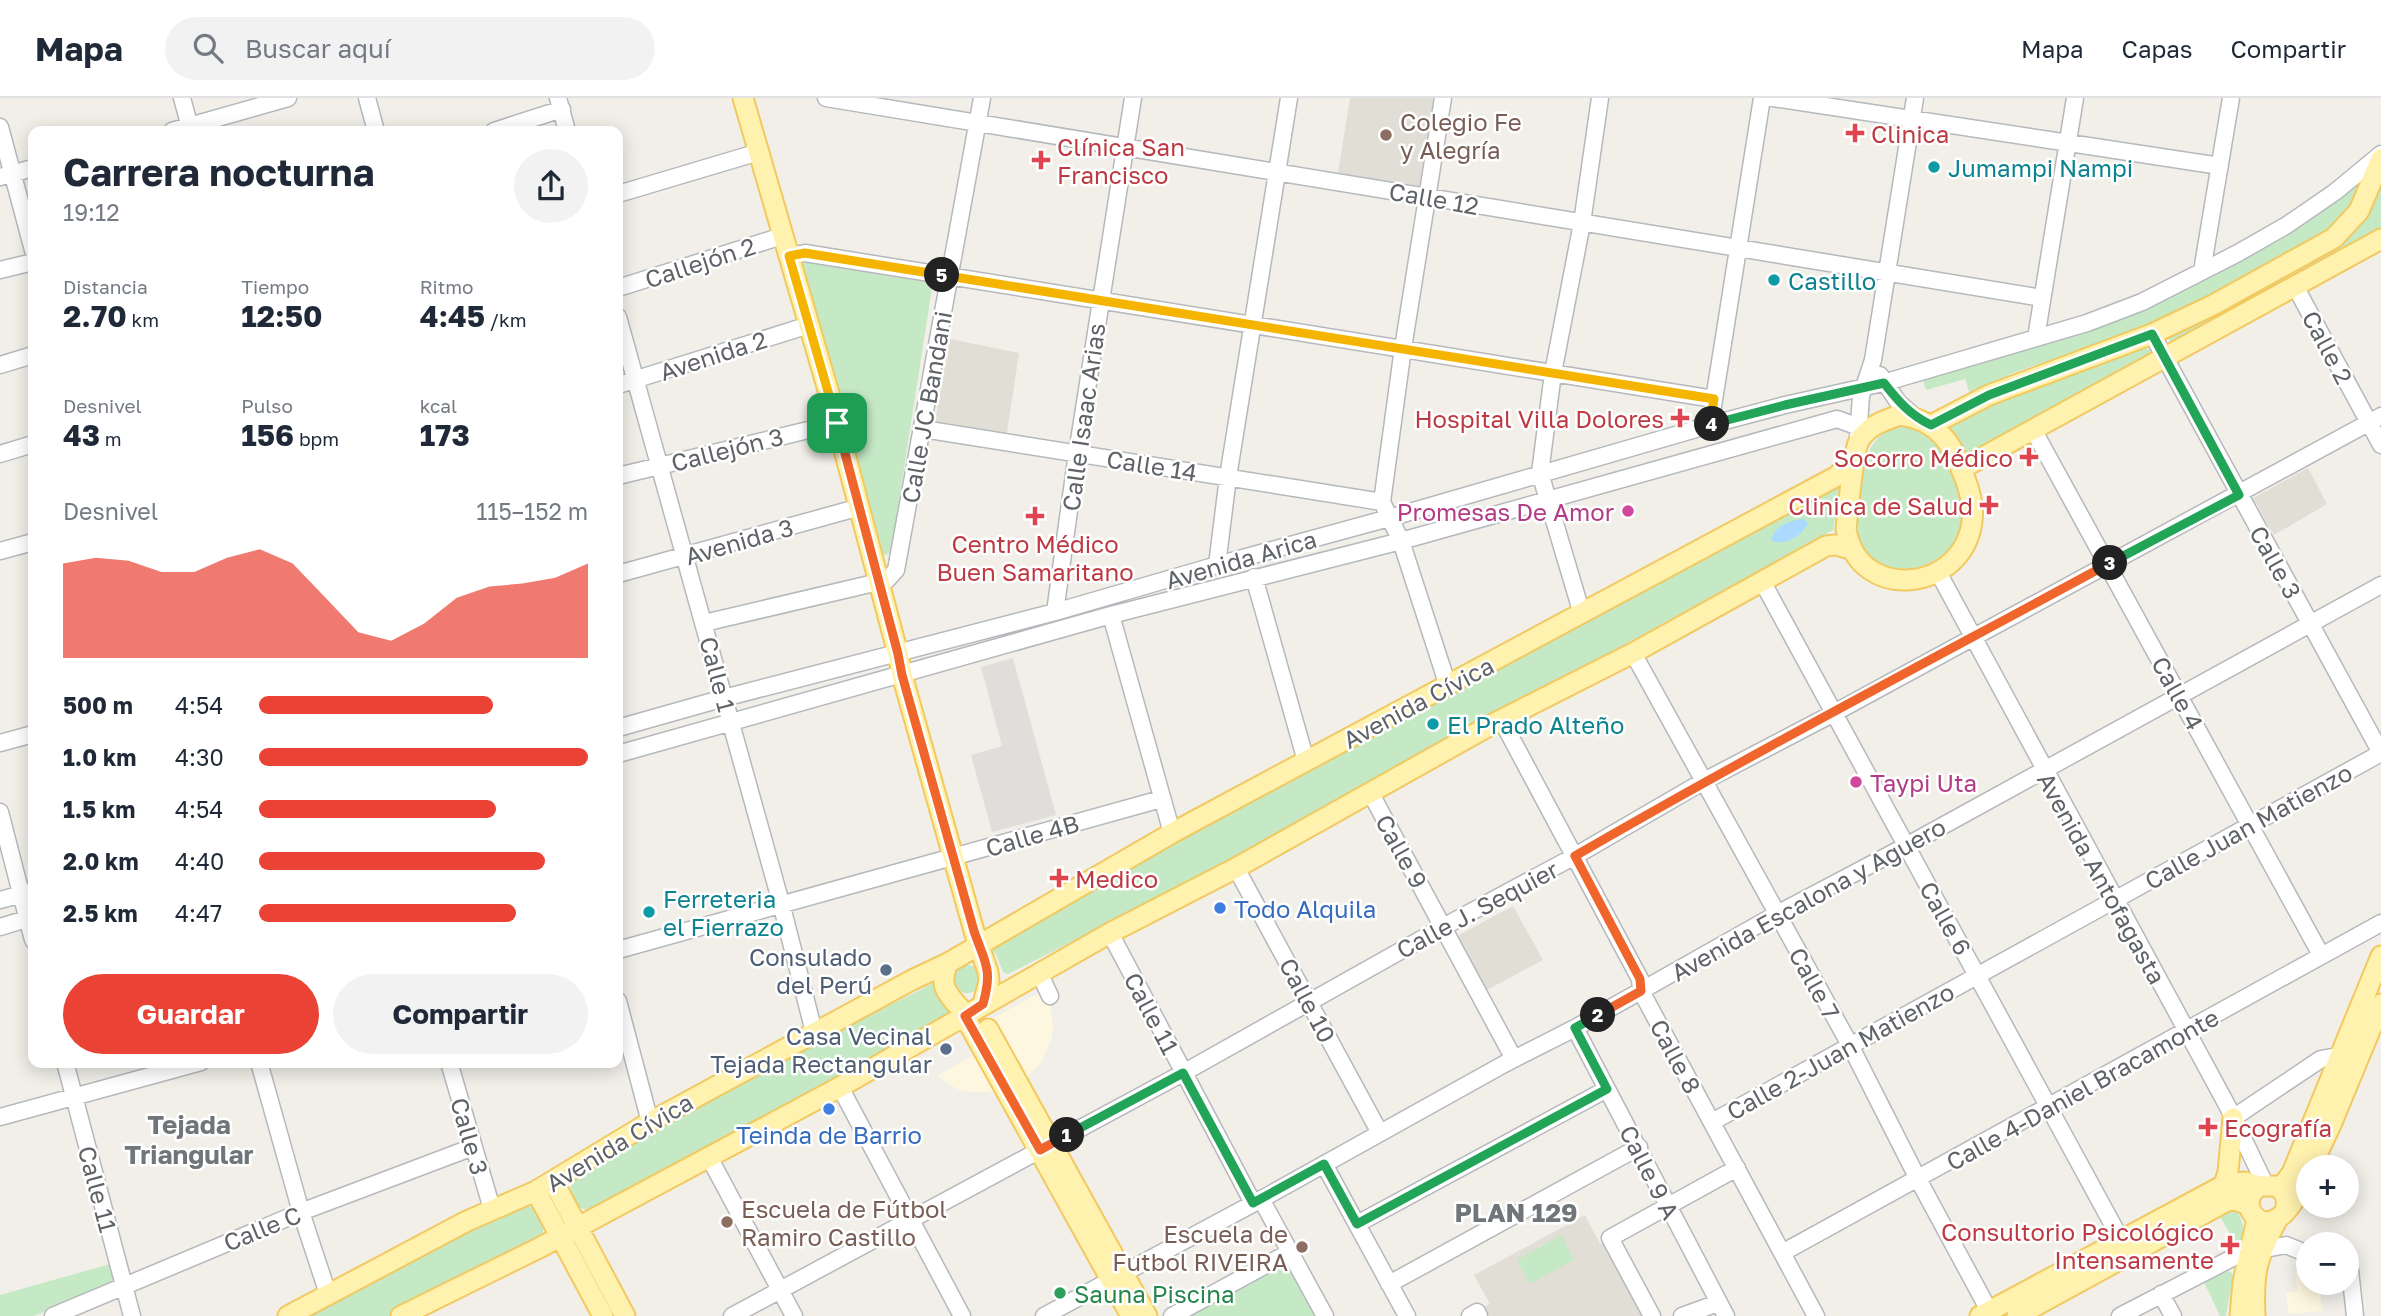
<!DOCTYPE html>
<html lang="es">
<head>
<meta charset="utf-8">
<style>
  :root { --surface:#fff; --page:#f2f2f3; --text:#1f2937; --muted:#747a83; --line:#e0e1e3; --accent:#ea4335 }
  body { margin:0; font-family:"Golos Text",sans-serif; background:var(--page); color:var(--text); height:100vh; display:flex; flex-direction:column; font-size:26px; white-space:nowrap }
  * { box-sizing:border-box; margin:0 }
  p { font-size:23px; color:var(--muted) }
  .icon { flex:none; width:38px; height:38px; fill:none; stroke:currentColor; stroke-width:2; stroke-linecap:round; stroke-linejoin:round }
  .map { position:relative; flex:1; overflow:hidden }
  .drawer { position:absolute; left:28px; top:28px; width:595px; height:942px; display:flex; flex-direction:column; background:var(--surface); border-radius:14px; box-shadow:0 4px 18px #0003 }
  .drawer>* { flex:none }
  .buttons { position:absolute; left:2296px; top:1057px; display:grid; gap:14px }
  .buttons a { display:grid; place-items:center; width:63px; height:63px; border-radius:50%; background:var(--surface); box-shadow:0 4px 18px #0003; font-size:35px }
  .pin { position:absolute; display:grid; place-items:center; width:60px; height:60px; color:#fff; margin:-30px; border-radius:14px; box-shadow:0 4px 10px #0006 }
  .km { position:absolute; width:35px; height:35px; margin:-18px; border-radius:50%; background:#222; color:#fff; font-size:19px; line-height:35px; text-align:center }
  .round { display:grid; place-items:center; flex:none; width:74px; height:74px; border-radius:37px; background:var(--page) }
  .summary { display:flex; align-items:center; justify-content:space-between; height:119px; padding:0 35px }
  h1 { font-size:38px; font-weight:700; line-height:52px }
  .stats { display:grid; grid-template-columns:repeat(3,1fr); gap:10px; height:119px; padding:7px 35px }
  .stats div { display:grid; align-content:center }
  .stats b { font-size:30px; font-weight:700 }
  .stats small { font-size:19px; font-weight:400 }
  .stats p { font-size:19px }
  .chart { height:196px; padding:14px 35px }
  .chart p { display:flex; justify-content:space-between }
  .chart svg { width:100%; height:126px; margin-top:7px; fill:var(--accent); opacity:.7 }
  .button { display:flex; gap:14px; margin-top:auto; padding:14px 35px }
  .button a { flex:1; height:80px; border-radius:42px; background:var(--accent); color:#fff; font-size:28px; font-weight:700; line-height:80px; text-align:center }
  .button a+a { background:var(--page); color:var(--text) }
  ul { padding:0 35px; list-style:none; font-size:23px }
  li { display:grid; grid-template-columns:112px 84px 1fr; align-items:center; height:52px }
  li i { height:18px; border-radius:9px; background:var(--accent) }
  header { display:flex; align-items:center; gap:42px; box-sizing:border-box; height:98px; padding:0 35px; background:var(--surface); border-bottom:2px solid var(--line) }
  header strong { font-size:33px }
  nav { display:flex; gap:38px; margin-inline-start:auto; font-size:24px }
  .search { width:490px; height:63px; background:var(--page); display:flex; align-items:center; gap:18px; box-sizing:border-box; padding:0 24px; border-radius:38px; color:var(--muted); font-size:26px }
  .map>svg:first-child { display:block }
  .commercial { fill:#fef7e0 }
  .industrial { fill:#e0deda }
  .education { fill:#e1ded6 }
  .green { fill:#c5e8c5 }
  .water { fill:#aadaff }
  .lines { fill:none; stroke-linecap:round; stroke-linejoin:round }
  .minor-casing { stroke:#b5b8bc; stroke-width:19 }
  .major-casing { stroke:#f2c960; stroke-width:23 }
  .minor { stroke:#fff; stroke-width:16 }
  .major { stroke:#fff2af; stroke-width:19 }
  .split-1-casing { stroke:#fff; stroke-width:14 }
  .split-2-casing { stroke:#fff; stroke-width:14 }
  .split-3-casing { stroke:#fff; stroke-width:14 }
  .split-4-casing { stroke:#fff; stroke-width:14 }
  .split-5-casing { stroke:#fff; stroke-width:14 }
  .split-6-casing { stroke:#fff; stroke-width:14 }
  .split-1 { stroke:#f0652b; stroke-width:9 }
  .split-2 { stroke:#22a559; stroke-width:9 }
  .split-3 { stroke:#f0652b; stroke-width:9 }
  .split-4 { stroke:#22a559; stroke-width:9 }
  .split-5 { stroke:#f5b400; stroke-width:9 }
  .split-6 { stroke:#f5b400; stroke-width:9 }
  .health-dot { fill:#e0444e; stroke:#fff; stroke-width:2.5 }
  .education-dot { fill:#8d6e63; stroke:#fff; stroke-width:2.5 }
  .culture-dot { fill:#0f9aa8; stroke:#fff; stroke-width:2.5 }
  .hotel-dot { fill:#d1479c; stroke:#fff; stroke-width:2.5 }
  .shop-dot { fill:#3f7fe0; stroke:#fff; stroke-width:2.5 }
  .service-dot { fill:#5c6f8a; stroke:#fff; stroke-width:2.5 }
  .leisure-dot { fill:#2e9e5b; stroke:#fff; stroke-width:2.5 }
  .labels { text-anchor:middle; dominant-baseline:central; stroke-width:5; stroke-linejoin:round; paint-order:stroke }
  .education-label { font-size:24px; fill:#785e54; stroke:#fff; text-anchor:start }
  .health-label { font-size:24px; fill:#be3a42; stroke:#fff; text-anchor:start }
  .culture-label { font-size:24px; fill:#0d838f; stroke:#fff; text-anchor:start }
  .street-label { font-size:24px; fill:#5f6368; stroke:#fff }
  .hotel-label { font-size:24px; fill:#b23c85; stroke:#fff; text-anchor:end }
  .shop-label { font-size:24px; fill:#366cbe; stroke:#fff; text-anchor:start }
  .service-label { font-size:24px; fill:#4e5e75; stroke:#fff; text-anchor:end }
  .leisure-label { font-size:24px; fill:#27864d; stroke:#fff; text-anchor:start }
  .neighbourhood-label { font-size:26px; font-weight:bold; fill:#70757a; stroke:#fff }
</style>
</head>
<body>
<header>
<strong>Mapa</strong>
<div class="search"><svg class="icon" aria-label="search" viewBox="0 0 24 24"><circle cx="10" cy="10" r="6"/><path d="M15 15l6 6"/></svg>Buscar aquí</div>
<nav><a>Mapa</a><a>Capas</a><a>Compartir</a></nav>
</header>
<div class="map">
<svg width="2381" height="1218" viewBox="0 0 2381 1218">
  <rect width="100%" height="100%" fill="#f1efe8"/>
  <!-- commercial -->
  <path class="commercial" d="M1042,894L1046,895L1051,910L1053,929L1051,942L1041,965L1026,980L993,920Z
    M976,956L997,994H971L957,991L937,978Z
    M2308,1173V1185H2319L2322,1213L2289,1216L2286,1195L2298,1193L2295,1174Z"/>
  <!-- industrial -->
  <path class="industrial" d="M1013,560L1056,717L992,734L971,657L1002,648L981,569Z"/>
  <!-- education -->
  <path class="education" d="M1350,0H1434L1420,88L1338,75Z
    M950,241L1019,255L1007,335L935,323Z
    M2308,370L2327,406L2274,437L2253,400Z
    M1513,808L1543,862L1485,893L1457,841L1459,837Z
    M1585,1117L1600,1146L1604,1145L1643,1218H1489L1484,1209L1490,1206L1474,1177Z"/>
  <!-- green -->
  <path class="green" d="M2364,80L2357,99L2343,121L2322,137L2220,196L2149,227L2010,276L1970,296L1965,281L1926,292L1923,282L2094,229L2155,205L2219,174L2276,140Z
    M2381,85V133L2173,245L2169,241V238L2341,144Z
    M805,164L931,185L932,190L891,454L886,457L878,455L802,169Z
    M2145,250L2150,252L2152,257L1968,359L1949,327L2011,296Z
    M1899,328C1929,331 1937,341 1948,368C1955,384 1964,401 1963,419C1960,454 1927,474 1895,471C1886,470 1873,466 1867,458C1864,454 1862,448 1860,444C1853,429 1863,360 1873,346C1880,336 1888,332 1899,328Z
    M1843,383L1833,432L1202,778L1008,876L1003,874L996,856L990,850L992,843Z
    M953 881a14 14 0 1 1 28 0a14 14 0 1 1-28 0Z
    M934,885L937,886L952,915L949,920L596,1111C580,1113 577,1109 569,1096L572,1083L576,1078L667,1019Z
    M524,1107C540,1109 550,1125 540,1139L394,1218H305L514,1110Z
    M2231,1111L2238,1115C2244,1126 2247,1139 2236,1147L2220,1118Z
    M1561,1137L1574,1162L1529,1186L1517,1162Z
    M114,1165L116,1179L108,1187L34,1218H0V1197Z
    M1286,1165L1315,1218H1189Z
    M2225,1173L2231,1174L2233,1178L2226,1218H2220L2204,1184Z"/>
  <!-- water -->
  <path class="water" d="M1804,421L1808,426C1801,438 1785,449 1771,442C1775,428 1790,422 1804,421Z"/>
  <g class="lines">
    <!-- minor casing -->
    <g class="minor-casing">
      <path id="minor" d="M182,0L191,33
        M367,0L376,33
        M558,0L567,33
        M826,0L2042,200
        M1443,0L1403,250L1382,404L1401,443L1448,588
        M1773,0L2220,68
        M0,29L33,152
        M172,33L288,0
        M494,33L562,11
        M0,79L33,70
        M618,96L759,54
        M789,158L805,155L1714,301
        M0,172L33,164
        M2202,173L2231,0
        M2295,188L2381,347
        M618,190L782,138
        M618,219L781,805L814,934
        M2152,236L2381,655
        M2036,240L2075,0
        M0,267L33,257
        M1880,277L1898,304L1915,319
        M618,287L809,227
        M1710,327L1762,0
        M923,331L1382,404
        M2034,333L2321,857
        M1858,339L1861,298L1873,262L1915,0
        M0,356L33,346
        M618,378L837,325
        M0,453L33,444
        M1217,467L1228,379L1289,0
        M1938,474L2228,1009L2265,1086
        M618,476L860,409
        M1254,479L1306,663
        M1762,483L2126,1151
        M1055,514L1077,355L1133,0
        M1582,516L1540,375L1553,275L1582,125L1600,0
        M1111,517L1172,735
        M704,525L887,482L896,472L982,0
        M1633,555L1850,947L1918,1081L1992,1218
        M1501,621L1640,881L1641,893L1816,1218
        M618,630L724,600L1055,514L1217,467L1389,420L1710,327L1785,307L1883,285L2087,225L2142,204L2238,155L2287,127L2335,94L2381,56
        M0,645L33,636
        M618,656L1111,517L1401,443L1837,321L1859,329
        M1370,694L1514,961
        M0,714L33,842
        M1236,770L1380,1035
        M0,802L33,793
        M0,829L33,819
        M1110,835L1253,1105
        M618,852L1161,701
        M1039,874L1050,898
        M618,903L650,1024
        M1575,930L1726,1218
        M65,964L132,1218
        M259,964L301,1114L328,1196
        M449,964L492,1111
        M840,989L962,1218
        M0,1019L201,964
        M2233,1020L2321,961L2332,959L2340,961
        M1712,1024L2381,655
        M709,1059L794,1218
        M1324,1066L1407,1218
        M1261,1101L1325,1218
        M1357,1126L1607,991
        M1782,1155L2381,825
        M2347,1171L2350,1172L2355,1218
        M1389,1186L1639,1049
        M2161,1196L2173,1218
        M53,1218L301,1114L473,1049
        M732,1218L1183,975L1443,829L1575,758L1704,683L1834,615L2381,318
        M1044,1218L1269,1097L1506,965L1575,930L1777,816L1906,748L2381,487
        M1172,1218L1290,1154
        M1470,1218L1477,1214L1479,1218
        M1652,1218L1610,1140L1737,1070
        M1682,1218L1718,1205
        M2120,1218L2240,1156L2286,1147L2308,1156"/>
    </g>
    <!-- major casing -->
    <g class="major-casing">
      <path id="major" d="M743,0L830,299L898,556L902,577L974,833L988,874L989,883L983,906
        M1900,317C1928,321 1946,335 1957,361C1965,379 1975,403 1972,423C1964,494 1858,506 1846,431C1848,415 1853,353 1859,343C1867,328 1885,322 1900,317Z
        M1931,327L1989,297L2152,236L2213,207L2334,140L2359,113L2381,61
        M1961,371L2381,141
        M948,865C939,886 945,894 960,910L1131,1218
        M988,931L1147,1218
        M2311,1069L2330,1029L2381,906
        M553,1083L625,1218
        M2224,1087L2228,1074L2233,1020
        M2280,1091L2292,1075L2381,858
        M536,1093L603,1218
        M2285,1114C2288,1102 2286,1094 2276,1088H2260C2244,1098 2246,1117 2264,1124C2287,1125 2299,1093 2308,1074
        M288,1218L467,1123L536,1093L650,1024L912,882L948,865L1172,735L1837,378L1855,360
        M401,1218L539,1150L840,989L1110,835L1236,770L1489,628L1633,555L1826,448L1836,447L1853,452
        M1980,1218L2224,1087L2245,1084L2260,1088
        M2017,1218L2227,1103L2235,1102L2249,1107
        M2240,1218L2243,1184L2257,1121
        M2255,1218C2253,1175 2256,1161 2277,1122"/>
    </g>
    <!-- minor -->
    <use href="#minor" class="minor"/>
    <!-- major -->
    <use href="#major" class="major"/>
  </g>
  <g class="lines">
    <!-- split-1 casing -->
    <g class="split-1-casing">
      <path id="split-1" d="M837,325L898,556L902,577L974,833C985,865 993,871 983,906L965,918L1040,1052L1067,1037"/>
    </g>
    <!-- split-2 casing -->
    <g class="split-2-casing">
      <path id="split-2" d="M1067,1037L1183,975L1253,1105L1324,1066L1357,1126L1607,991L1575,930L1598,917"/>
    </g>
    <!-- split-3 casing -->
    <g class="split-3-casing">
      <path id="split-3" d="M1598,917L1641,893L1640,881L1575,758C1751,656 1931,562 2110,465"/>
    </g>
    <!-- split-4 casing -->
    <g class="split-4-casing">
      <path id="split-4" d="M1712,326L1785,307L1884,285C1898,303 1910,317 1931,327L1989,297L2152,236L2239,397L2110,465"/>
    </g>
    <!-- split-5 casing -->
    <g class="split-5-casing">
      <path id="split-5" d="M942,177L1714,301L1710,327L1712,326"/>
    </g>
    <!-- split-6 casing -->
    <g class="split-6-casing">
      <path id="split-6" d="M837,325L789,158L805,155L942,177"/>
    </g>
    <!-- split-1 -->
    <use href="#split-1" class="split-1"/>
    <!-- split-2 -->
    <use href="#split-2" class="split-2"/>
    <!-- split-3 -->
    <use href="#split-3" class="split-3"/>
    <!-- split-4 -->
    <use href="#split-4" class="split-4"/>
    <!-- split-5 -->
    <use href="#split-5" class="split-5"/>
    <!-- split-6 -->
    <use href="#split-6" class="split-6"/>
  </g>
  <!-- markers -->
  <g class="health-dot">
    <path d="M1851.5 24.5h7v7h7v7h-7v7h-7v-7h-7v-7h7z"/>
    <path d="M1037.5 51.5h7v7h7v7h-7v7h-7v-7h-7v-7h7z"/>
    <path d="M1676.5 309.5h7v7h7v7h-7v7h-7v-7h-7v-7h7z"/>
    <path d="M2025.5 348.5h7v7h7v7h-7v7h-7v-7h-7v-7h7z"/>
    <path d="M1985.5 396.5h7v7h7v7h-7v7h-7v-7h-7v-7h7z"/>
    <path d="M1031.5 407.5h7v7h7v7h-7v7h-7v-7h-7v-7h7z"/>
    <path d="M1055.5 769.5h7v7h7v7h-7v7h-7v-7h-7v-7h7z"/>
    <path d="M2204.5 1018.5h7v7h7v7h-7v7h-7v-7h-7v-7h7z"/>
    <path d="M2226.5 1136.5h7v7h7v7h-7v7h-7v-7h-7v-7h7z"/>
  </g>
  <g class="education-dot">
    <circle cx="1386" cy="37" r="7"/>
    <circle cx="727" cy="1124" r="7"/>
    <circle cx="1302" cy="1149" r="7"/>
  </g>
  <g class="culture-dot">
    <circle cx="1934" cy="69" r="7"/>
    <circle cx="1774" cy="182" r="7"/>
    <circle cx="1433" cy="626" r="7"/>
    <circle cx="649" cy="814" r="7"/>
  </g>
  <g class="hotel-dot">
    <circle cx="1628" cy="413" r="7"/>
    <circle cx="1856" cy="684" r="7"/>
  </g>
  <g class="shop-dot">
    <circle cx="1220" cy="810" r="7"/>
    <circle cx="829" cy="1011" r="7"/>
  </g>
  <g class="service-dot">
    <circle cx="886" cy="872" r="7"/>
    <circle cx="946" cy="951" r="7"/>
  </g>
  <circle class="leisure-dot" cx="1060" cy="1195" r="7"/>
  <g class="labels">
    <!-- education labels -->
    <g class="education-label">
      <text x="1400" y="23">Colegio Fe<tspan x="1400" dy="28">y Alegría</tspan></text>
      <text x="741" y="1110">Escuela de Fútbol<tspan x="741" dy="28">Ramiro Castillo</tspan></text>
      <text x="1288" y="1135" text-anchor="end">Escuela de<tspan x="1288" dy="28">Futbol RIVEIRA</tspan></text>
    </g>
    <!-- health labels -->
    <g class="health-label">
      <text x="1871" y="35">Clinica</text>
      <text x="1057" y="48">Clínica San<tspan x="1057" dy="28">Francisco</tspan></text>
      <text x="1664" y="320" text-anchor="end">Hospital Villa Dolores</text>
      <text x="2013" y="359" text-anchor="end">Socorro Médico</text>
      <text x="1973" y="407" text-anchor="end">Clinica de Salud</text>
      <text x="1035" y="445" text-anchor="middle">Centro Médico<tspan x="1035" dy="28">Buen Samaritano</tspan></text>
      <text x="1075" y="780">Medico</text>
      <text x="2224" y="1029">Ecografía</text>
      <text x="2214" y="1133" text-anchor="end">Consultorio Psicológico<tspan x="2214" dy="28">Intensamente</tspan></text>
    </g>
    <!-- culture labels -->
    <g class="culture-label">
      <text x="1948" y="69">Jumampi Nampi</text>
      <text x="1788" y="182">Castillo</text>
      <text x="1447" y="626">El Prado Alteño</text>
      <text x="663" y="800">Ferreteria<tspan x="663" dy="28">el Fierrazo</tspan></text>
    </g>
    <!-- street labels -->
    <g class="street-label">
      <text transform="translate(1434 100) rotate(10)">Calle 12</text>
      <text transform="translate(700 164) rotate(-18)">Callejón 2</text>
      <text transform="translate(2328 249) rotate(62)">Calle 2</text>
      <text transform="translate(713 257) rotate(-18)">Avenida 2</text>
      <text transform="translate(926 309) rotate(-80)">Calle JC Bandani</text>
      <text transform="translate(1083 319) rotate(-82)">Calle Isaac Arias</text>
      <text transform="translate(727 351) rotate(-14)">Callejón 3</text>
      <text transform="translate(1152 367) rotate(9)">Calle 14</text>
      <text transform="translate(739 443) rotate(-16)">Avenida 3</text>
      <text transform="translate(1241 461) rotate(-16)">Avenida Arica</text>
      <text transform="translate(2276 464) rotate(61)">Calle 3</text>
      <text transform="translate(718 576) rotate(75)">Calle 1</text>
      <text transform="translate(2178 595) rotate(61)">Calle 4</text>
      <text transform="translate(1418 604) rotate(-28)">Avenida Cívica</text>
      <text transform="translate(2248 728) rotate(-29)">Calle Juan Matienzo</text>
      <text transform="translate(1032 737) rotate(-16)">Calle 4B</text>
      <text transform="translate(1402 753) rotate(61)">Calle 9</text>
      <text transform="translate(2102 780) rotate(61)">Avenida Antofagasta</text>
      <text transform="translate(1808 801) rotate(-29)">Avenida Escalona y Aguero</text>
      <text transform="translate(1477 811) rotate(-28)">Calle J. Sequier</text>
      <text transform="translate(1946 820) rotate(61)">Calle 6</text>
      <text transform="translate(1815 885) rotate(61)">Calle 7</text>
      <text transform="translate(1308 902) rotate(62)">Calle 10</text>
      <text transform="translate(1152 915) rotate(62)">Calle 11</text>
      <text transform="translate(1840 953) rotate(-29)">Calle 2-Juan Matienzo</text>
      <text transform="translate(1676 958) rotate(62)">Calle 8</text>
      <text transform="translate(2082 991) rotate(-29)">Calle 4-Daniel Bracamonte</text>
      <text transform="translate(470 1038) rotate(74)">Calle 3</text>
      <text transform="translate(619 1044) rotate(-31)">Avenida Cívica</text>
      <text transform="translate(1650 1074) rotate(63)">Calle 9 A</text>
      <text transform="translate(98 1091) rotate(75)">Calle 11</text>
      <text transform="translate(262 1130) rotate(-22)">Calle C</text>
    </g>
    <!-- hotel labels -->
    <g class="hotel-label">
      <text x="1614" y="413">Promesas De Amor</text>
      <text x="1870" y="684" text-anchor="start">Taypi Uta</text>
    </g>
    <!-- shop labels -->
    <g class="shop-label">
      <text x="1234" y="810">Todo Alquila</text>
      <text x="829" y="1036" text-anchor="middle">Teinda de Barrio</text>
    </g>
    <!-- service labels -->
    <g class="service-label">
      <text x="872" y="858">Consulado<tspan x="872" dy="28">del Perú</tspan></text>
      <text x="932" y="937">Casa Vecinal<tspan x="932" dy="28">Tejada Rectangular</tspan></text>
    </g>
    <!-- leisure labels -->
    <g class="leisure-label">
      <text x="1074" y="1195">Sauna Piscina</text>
    </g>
    <!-- neighbourhood labels -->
    <g class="neighbourhood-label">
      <text x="189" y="1026">Tejada<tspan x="189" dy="30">Triangular</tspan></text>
      <text x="1516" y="1114">PLAN 129</text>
    </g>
  </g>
</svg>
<div class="buttons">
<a>+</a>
<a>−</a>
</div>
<div class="pin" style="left:837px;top:325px;background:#1e9e55"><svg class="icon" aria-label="arrive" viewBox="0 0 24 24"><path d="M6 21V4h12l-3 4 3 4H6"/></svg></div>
<b class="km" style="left:1067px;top:1037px">1</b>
<b class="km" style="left:1598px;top:917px">2</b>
<b class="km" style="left:2110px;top:465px">3</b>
<b class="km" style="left:1712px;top:326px">4</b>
<b class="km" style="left:942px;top:177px">5</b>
<section class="drawer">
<div class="summary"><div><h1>Carrera nocturna</h1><p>19:12</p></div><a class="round"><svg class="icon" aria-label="share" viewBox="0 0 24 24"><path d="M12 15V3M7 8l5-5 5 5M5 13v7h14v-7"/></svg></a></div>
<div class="stats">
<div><p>Distancia</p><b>2.70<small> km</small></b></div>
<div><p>Tiempo</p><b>12:50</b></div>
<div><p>Ritmo</p><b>4:45<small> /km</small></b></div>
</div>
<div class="stats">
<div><p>Desnivel</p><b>43<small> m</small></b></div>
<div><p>Pulso</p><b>156<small> bpm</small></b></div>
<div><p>kcal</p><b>173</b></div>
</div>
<div class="chart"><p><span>Desnivel</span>115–152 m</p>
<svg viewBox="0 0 160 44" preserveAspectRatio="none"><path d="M0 44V11L10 9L20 10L30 14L40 14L50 9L60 6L70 11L80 23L90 35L100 38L110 32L120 23L130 19L140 18L150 16L160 11V44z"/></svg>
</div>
<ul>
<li><b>500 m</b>4:54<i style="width:71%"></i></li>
<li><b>1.0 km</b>4:30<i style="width:100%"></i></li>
<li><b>1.5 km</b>4:54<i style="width:72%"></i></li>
<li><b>2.0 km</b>4:40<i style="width:87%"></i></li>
<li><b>2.5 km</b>4:47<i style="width:78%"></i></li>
</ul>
<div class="button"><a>Guardar</a><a>Compartir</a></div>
</section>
</div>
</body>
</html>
